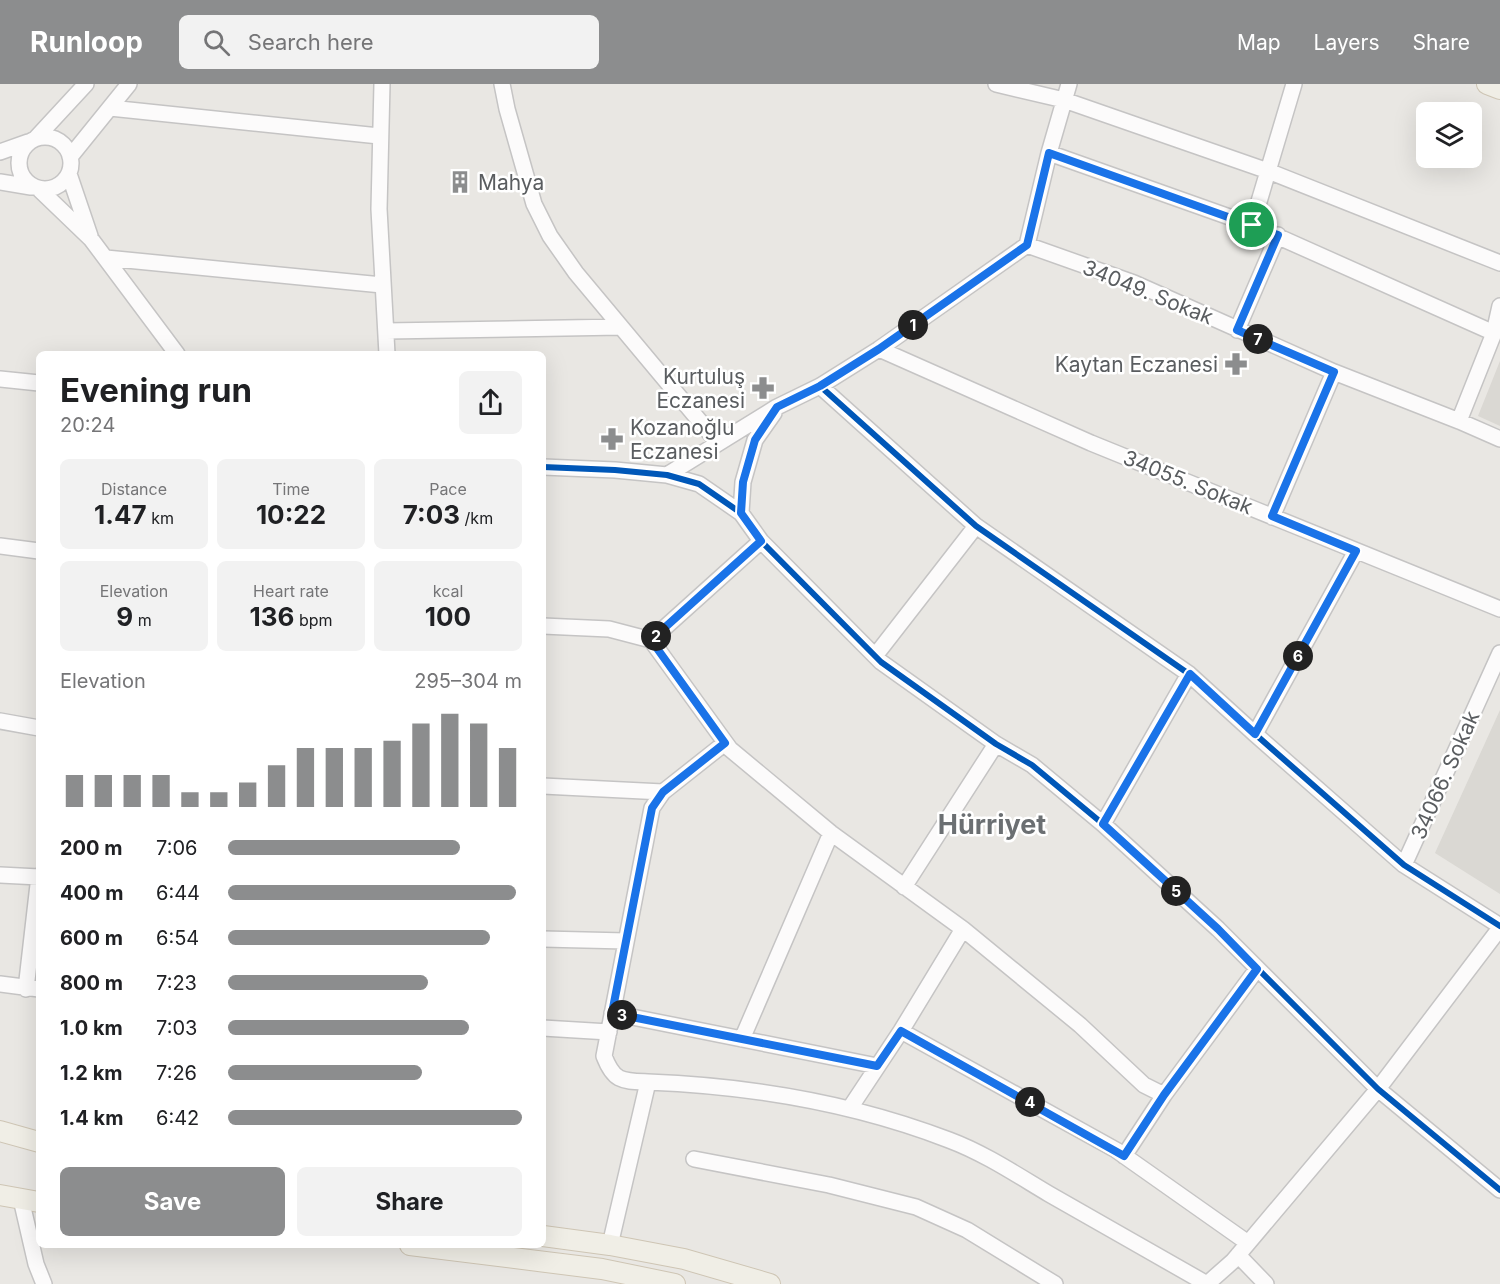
<!DOCTYPE html>
<html lang="en">
<head>
<meta charset="utf-8">
<style>
  :root { --surface:#fff; --page:#f2f2f2; --text:#202124; --muted:#757577; --accent:#8c8d8e }
  body { margin:0; font-family:Inter,sans-serif; background:var(--page); color:var(--text); height:100vh; display:flex; flex-direction:column; font-size:22px; white-space:nowrap }
  * { box-sizing:border-box; margin:0 }
  p { font-size:20px; color:var(--muted) }
  .icon { flex:none; width:33px; height:33px; fill:none; stroke:currentColor; stroke-width:2; stroke-linecap:round; stroke-linejoin:round }
  .map { position:relative; flex:1; overflow:hidden }
  .details { position:absolute; left:36px; top:267px; width:510px; height:897px; display:flex; flex-direction:column; background:var(--surface); border-radius:9px; box-shadow:0 6px 24px #0002 }
  .details>* { flex:none }
  .tools { position:absolute; left:1416px; top:18px; display:grid; gap:12px }
  .tools a { display:grid; place-items:center; width:66px; height:66px; border-radius:9px; background:var(--surface); box-shadow:0 6px 24px #0002; font-size:30px }
  .pin { position:absolute; display:grid; place-items:center; width:51px; height:51px; color:#fff; margin:-26px; border:3px solid #fff; border-radius:50%; box-shadow:0 2px 6px #0007 }
  .km { position:absolute; width:30px; height:30px; margin:-15px; border-radius:50%; background:#222; color:#fff; font-size:16px; line-height:30px; text-align:center }
  .round { display:grid; place-items:center; flex:none; width:63px; height:63px; border-radius:9px; background:var(--page) }
  .head { display:flex; align-items:center; justify-content:space-between; height:102px; padding:0 24px }
  h1 { font-size:33px; font-weight:700; line-height:45px }
  .metrics { display:grid; grid-template-columns:repeat(3,1fr); gap:9px; height:102px; padding:6px 24px }
  .metrics div { display:grid; align-content:center; border-radius:9px; background:var(--page); text-align:center }
  .metrics b { font-size:26px; font-weight:700 }
  .metrics small { font-size:16px; font-weight:400 }
  .metrics p { font-size:16px }
  .chart { height:168px; padding:12px 24px }
  .chart p { display:flex; justify-content:space-between }
  .chart svg { width:100%; height:108px; margin-top:6px; stroke:var(--accent); stroke-width:6 }
  .cta { display:flex; gap:12px; margin-top:auto; padding:12px 24px }
  .cta a { flex:1; height:69px; border-radius:9px; background:var(--accent); color:#fff; font-size:24px; font-weight:700; line-height:69px; text-align:center }
  .cta a+a { background:var(--page); color:var(--text) }
  ul { padding:0 24px; list-style:none; font-size:20px }
  li { display:grid; grid-template-columns:96px 72px 1fr; align-items:center; height:45px }
  li i { height:15px; border-radius:8px; background:var(--accent) }
  header { display:flex; align-items:center; gap:36px; box-sizing:border-box; height:84px; padding:0 30px; background:var(--accent); color:#fff }
  header strong { font-size:28px }
  nav { display:flex; gap:33px; margin-inline-start:auto; font-size:21px }
  .search { width:420px; height:54px; background:var(--page); display:flex; align-items:center; gap:15px; box-sizing:border-box; padding:0 21px; border-radius:9px; color:var(--muted); font-size:22px }
  .map>svg:first-child { display:block }
  .education { fill:#dad8d3 }
  .lines { fill:none; stroke-linecap:round; stroke-linejoin:round }
  .minor-casing { stroke:#c5c4c4; stroke-width:18 }
  .major-casing { stroke:#cec5b4; stroke-width:22 }
  .minor { stroke:#fcfbfb; stroke-width:15 }
  .major { stroke:#f0eee6; stroke-width:20 }
  .cycleway-casing { stroke:#fff; stroke-width:10 }
  .cycleway { stroke:#0057b8; stroke-width:6 }
  .route-casing { stroke:#fff; stroke-width:12 }
  .route { stroke:#1a73e8; stroke-width:8 }
  .labels { text-anchor:middle; dominant-baseline:central; stroke-width:5; stroke-linejoin:round; paint-order:stroke }
  .poi-label { font-size:21px; fill:#5a5d60; stroke:#fff; text-anchor:start }
  .street-label { font-size:21px; fill:#5a5d60; stroke:#fff }
  .district-label { font-size:27px; font-weight:bold; fill:#6b6f72; stroke:#fff }
</style>
</head>
<body>
<header>
<strong>Runloop</strong>
<div class="search"><svg class="icon" aria-label="search" viewBox="0 0 24 24"><circle cx="10" cy="10" r="6"/><path d="M15 15l6 6"/></svg>Search here</div>
<nav><a>Map</a><a>Layers</a><a>Share</a></nav>
</header>
<div class="map">
<svg width="1500" height="1200" viewBox="0 0 1500 1200">
  <rect width="100%" height="100%" fill="#e9e7e3"/>
  <!-- education -->
  <path class="education" d="M1500,277V342L1478,332Z
    M1500,626V810L1435,769Z"/>
  <g class="lines">
    <!-- minor casing -->
    <g class="minor-casing">
      <path id="minor" d="M382,0L379,125L387,270
        M502,0L507,25L534,120L550,152L576,189L718,359
        M996,0L1064,16L1268,87L1500,179
        M110,24L379,52
        M19 79a26 26 0 1 1 52 0a26 26 0 1 1-52 0Z
        M36,54L86,0
        M0,68L28,58
        M1049,69L1252,141L1494,249
        M70,73L129,0
        M69,90L90,152
        M0,98L31,103
        M40,106L91,155L177,270
        M1252,141L1294,0
        M1027,161L1134,199L1334,288L1459,337L1500,355
        M106,174L382,201
        M1237,246L1278,151
        M386,247L621,243
        M879,265L1091,359L1500,525
        M0,295L39,299
        M820,302L976,442L1189,590L1255,650L1404,781L1500,842
        M1459,337L1494,249L1500,222
        M543,383L615,386L667,391L699,400L741,429L761,457L881,578L996,660L1032,681L1103,740L1218,845L1378,1005L1500,1106
        M667,391L777,323L820,302L879,265L1027,161L1049,69L1069,0
        M741,429L743,398L755,356L774,329
        M1272,433L1334,288
        M0,462L39,467
        M543,542L609,545L651,556L761,457
        M651,556L730,665L831,749L963,845L1080,941L1144,1001L1164,1011L1257,885
        M875,572L976,442
        M0,637L39,644
        M1255,650L1356,467
        M543,702L663,708
        M1103,740L1189,590
        M1404,781L1500,569
        M0,791L39,793
        M904,803L996,660
        M543,855L626,857
        M0,900L39,905
        M26,905L39,792
        M612,929L877,982
        M543,944L609,948
        M901,947L1116,1066L1248,1159
        M742,955L831,749
        M648,998C750,1002 853,1019 949,1056C984,1069 1017,1091 1049,1110C1102,1140 1154,1170 1207,1200
        M850,1024L901,947L963,845
        M1124,1072L1164,1011
        M694,1075L829,1101L916,1123L967,1146L1055,1200
        M21,1115L36,1180L44,1200
        M610,1161L648,998C622,997 614,998 604,972L652,724L663,708L725,659
        M1238,1171L1266,1200
        M1207,1200L1233,1177L1378,1005L1500,844"/>
    </g>
    <!-- major casing -->
    <g class="major-casing">
      <path id="major" d="M1487,0L1500,5
        M0,1047L39,1058
        M0,1111L39,1118
        M543,1152L610,1161L684,1175L770,1200
        M410,1161L602,1185L675,1200"/>
    </g>
    <!-- minor -->
    <use href="#minor" class="minor"/>
    <!-- major -->
    <use href="#major" class="major"/>
    <!-- cycleway casing -->
    <g class="cycleway-casing">
      <path id="cycleway" d="M820,302L976,442L1189,590L1255,650L1404,781L1500,842
        M543,383L615,386L667,391L699,400L741,429L761,457L881,578L996,660L1032,681L1103,740L1218,845L1378,1005L1500,1106"/>
    </g>
    <!-- cycleway -->
    <use href="#cycleway" class="cycleway"/>
  </g>
  <g class="lines">
    <!-- route casing -->
    <g class="route-casing">
      <path id="route" d="M1049,69L1278,151L1237,246L1334,288L1272,432L1356,467L1255,650L1190,590L1103,740L1218,845L1257,885L1164,1011L1124,1072L901,947L877,982L612,929L652,724L663,708L725,659L651,556L761,457L741,429L743,398L755,356L777,323L820,302L879,265L1027,161Z"/>
    </g>
    <!-- route -->
    <use href="#route" class="route"/>
  </g>
  <!-- icons -->
  <defs>
    <g id="building-bare" transform="scale(1.8)"><path d="M-4-6H4V6H1V3H-1V6H-4ZM-2.5-4.3h1.7v1.8h-1.7ZM.8-4.3h1.7v1.8H.8ZM-2.5-1h1.7V.8h-1.7ZM.8-1h1.7V.8H.8Z" fill="#8c8d8e" stroke="#fff" stroke-width="2.5" paint-order="stroke"/></g>
    <g id="pharmacy-bare" transform="scale(1.8)"><path d="M-2-6h4v4h4v4h-4v4h-4v-4h-4v-4h4Z" fill="#8c8d8e" stroke="#fff" stroke-width="2.5" paint-order="stroke"/></g>
  </defs>
  <g fill-rule="evenodd">
    <use href="#building-bare" x="460" y="98"/>
    <use href="#pharmacy-bare" x="1236" y="280"/>
    <use href="#pharmacy-bare" x="763" y="304"/>
    <use href="#pharmacy-bare" x="612" y="355"/>
  </g>
  <g class="labels">
    <!-- poi labels -->
    <g class="poi-label">
      <text x="478" y="98">Mahya</text>
      <text x="1218" y="280" text-anchor="end">Kaytan Eczanesi</text>
      <text x="745" y="292" text-anchor="end">Kurtuluş<tspan x="745" dy="24">Eczanesi</tspan></text>
      <text x="630" y="343">Kozanoğlu<tspan x="630" dy="24">Eczanesi</tspan></text>
    </g>
    <!-- street labels -->
    <g class="street-label">
      <text transform="translate(1148 208) rotate(22)">34049. Sokak</text>
      <text transform="translate(1188 398) rotate(22)">34055. Sokak</text>
      <text transform="translate(1445 691) rotate(-66)">34066. Sokak</text>
    </g>
    <!-- district labels -->
    <g class="district-label">
      <text x="992" y="740">Hürriyet</text>
    </g>
  </g>
</svg>
<div class="tools">
<a><svg class="icon" aria-label="layers" viewBox="0 0 24 24"><path d="M12 4l9 5-9 5-9-5zM3 14l9 5 9-5"/></svg></a>
</div>
<div class="pin" style="left:1252px;top:141px;background:#1e9e55"><svg class="icon" aria-label="arrive" viewBox="0 0 24 24"><path d="M6 21V4h12l-3 4 3 4H6"/></svg></div>
<b class="km" style="left:913px;top:241px">1</b>
<b class="km" style="left:656px;top:552px">2</b>
<b class="km" style="left:622px;top:931px">3</b>
<b class="km" style="left:1030px;top:1018px">4</b>
<b class="km" style="left:1176px;top:807px">5</b>
<b class="km" style="left:1298px;top:572px">6</b>
<b class="km" style="left:1258px;top:255px">7</b>
<section class="details">
<div class="head"><div><h1>Evening run</h1><p>20:24</p></div><a class="round"><svg class="icon" aria-label="share" viewBox="0 0 24 24"><path d="M12 15V3M7 8l5-5 5 5M5 13v7h14v-7"/></svg></a></div>
<div class="metrics">
<div><p>Distance</p><b>1.47<small> km</small></b></div>
<div><p>Time</p><b>10:22</b></div>
<div><p>Pace</p><b>7:03<small> /km</small></b></div>
</div>
<div class="metrics">
<div><p>Elevation</p><b>9<small> m</small></b></div>
<div><p>Heart rate</p><b>136<small> bpm</small></b></div>
<div><p>kcal</p><b>100</b></div>
</div>
<div class="chart"><p><span>Elevation</span>295–304 m</p>
<svg viewBox="0 0 160 44" preserveAspectRatio="none"><path d="M5 44V31M15 44V31M25 44V31M35 44V31M45 44V38M55 44V38M65 44V34M75 44V27M85 44V20M95 44V20M105 44V20M115 44V17M125 44V10M135 44V6M145 44V10M155 44V20"/></svg>
</div>
<ul>
<li><b>200 m</b>7:06<i style="width:79%"></i></li>
<li><b>400 m</b>6:44<i style="width:98%"></i></li>
<li><b>600 m</b>6:54<i style="width:89%"></i></li>
<li><b>800 m</b>7:23<i style="width:68%"></i></li>
<li><b>1.0 km</b>7:03<i style="width:82%"></i></li>
<li><b>1.2 km</b>7:26<i style="width:66%"></i></li>
<li><b>1.4 km</b>6:42<i style="width:100%"></i></li>
</ul>
<div class="cta"><a>Save</a><a>Share</a></div>
</section>
</div>
</body>
</html>
